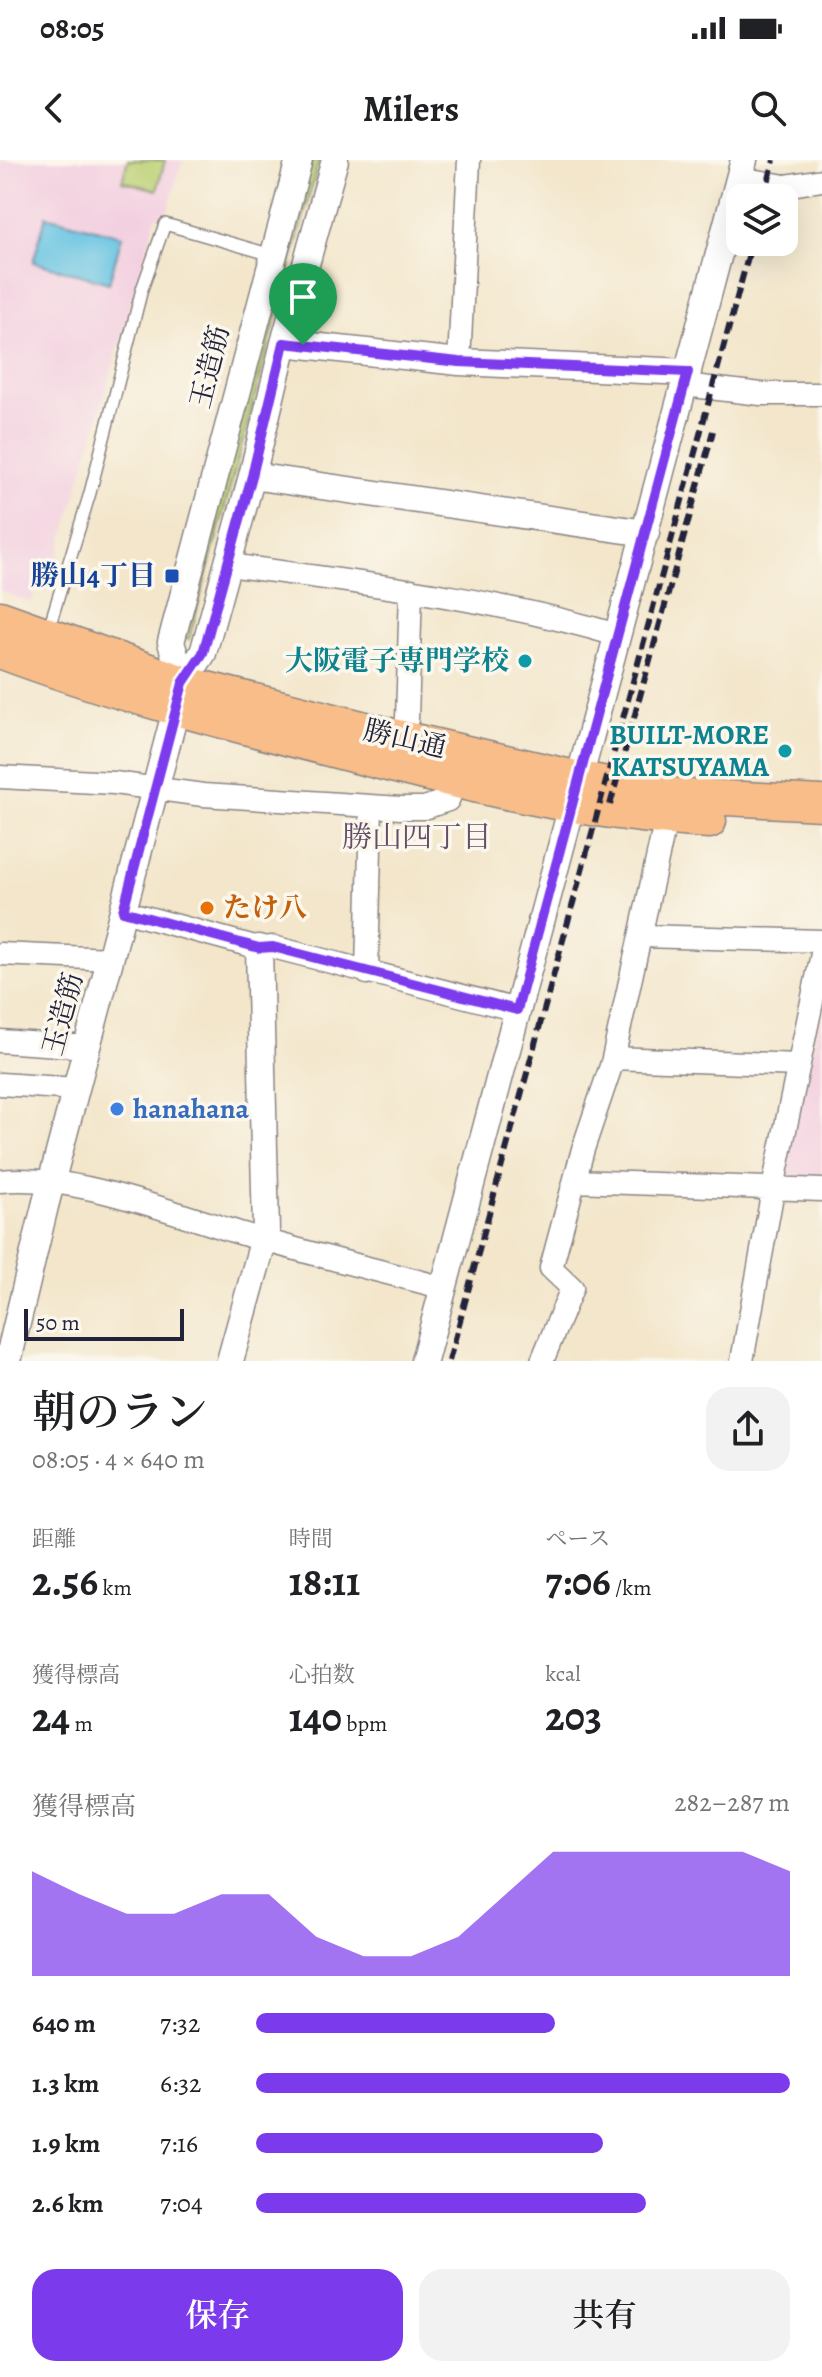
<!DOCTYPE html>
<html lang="ja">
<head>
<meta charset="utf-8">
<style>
  :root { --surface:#fff; --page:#f2f2f2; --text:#202124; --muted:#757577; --accent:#7c3aed }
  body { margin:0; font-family:Alegreya,"Noto Serif JP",serif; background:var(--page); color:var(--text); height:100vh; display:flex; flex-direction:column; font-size:30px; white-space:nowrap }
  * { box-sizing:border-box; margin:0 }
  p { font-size:26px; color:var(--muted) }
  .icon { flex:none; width:44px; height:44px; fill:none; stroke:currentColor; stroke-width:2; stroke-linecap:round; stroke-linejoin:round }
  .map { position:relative; height:1201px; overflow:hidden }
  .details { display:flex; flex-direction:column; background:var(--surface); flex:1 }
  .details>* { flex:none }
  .buttons { position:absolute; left:726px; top:24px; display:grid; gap:16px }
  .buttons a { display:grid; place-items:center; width:72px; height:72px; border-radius:16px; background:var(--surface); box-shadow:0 8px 32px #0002; font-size:40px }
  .scale { position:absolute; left:24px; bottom:20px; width:160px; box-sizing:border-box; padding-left:8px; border:4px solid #22223b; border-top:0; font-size:22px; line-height:28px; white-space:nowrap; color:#22223b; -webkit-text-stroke:6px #fbf7ec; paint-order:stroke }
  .pin { position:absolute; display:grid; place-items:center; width:68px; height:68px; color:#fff; margin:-82px -34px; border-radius:50% 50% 50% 0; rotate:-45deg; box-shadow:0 0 8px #0007 }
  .pin .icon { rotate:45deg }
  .round { display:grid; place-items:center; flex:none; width:84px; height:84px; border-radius:24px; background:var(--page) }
  .headline { display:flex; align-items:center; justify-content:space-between; height:136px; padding:0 32px }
  h1 { font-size:44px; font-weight:600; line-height:60px }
  .figures { display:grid; grid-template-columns:repeat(3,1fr); gap:12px; height:136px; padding:8px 32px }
  .figures div { display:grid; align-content:center }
  .figures b { font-size:40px; font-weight:600 }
  .figures small { font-size:22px; font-weight:400 }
  .figures p { font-size:22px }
  .chart { height:224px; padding:16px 32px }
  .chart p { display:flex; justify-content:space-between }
  .chart svg { width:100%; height:144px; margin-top:8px; fill:var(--accent); opacity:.7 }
  .action { display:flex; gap:16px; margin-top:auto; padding:16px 32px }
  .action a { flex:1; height:92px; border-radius:24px; background:var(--accent); color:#fff; font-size:32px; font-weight:600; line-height:92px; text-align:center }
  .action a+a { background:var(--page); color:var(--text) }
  ul { padding:0 32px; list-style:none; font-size:26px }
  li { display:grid; grid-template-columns:128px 96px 1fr; align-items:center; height:60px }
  li i { height:20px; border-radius:10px; background:var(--accent) }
  .status { display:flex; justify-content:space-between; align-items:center; height:56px; padding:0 40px; background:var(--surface); direction:ltr }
  .status svg { height:22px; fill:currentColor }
  header { display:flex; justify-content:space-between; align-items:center; height:104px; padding:0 32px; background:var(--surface); font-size:36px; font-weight:600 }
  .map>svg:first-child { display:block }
  .built { fill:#f3cfe0 }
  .green { fill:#bbd074; stroke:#6e7958; stroke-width:2 }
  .water { fill:#64c2e2; stroke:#43728e; stroke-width:2 }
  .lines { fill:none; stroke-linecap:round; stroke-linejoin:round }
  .service-casing { stroke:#8a8483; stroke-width:14 }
  .minor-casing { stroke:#8a8483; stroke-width:25 }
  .tertiary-casing { stroke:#8a8483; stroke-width:29 }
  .primary-casing { stroke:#8a8483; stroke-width:37 }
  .service { stroke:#fff; stroke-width:11 }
  .minor { stroke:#fff; stroke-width:22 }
  .tertiary { stroke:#fff; stroke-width:26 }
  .primary { stroke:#f8bd89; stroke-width:34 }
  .rail { stroke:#22223b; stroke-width:6; stroke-dasharray:12 6; stroke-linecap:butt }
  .route-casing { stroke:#fff; stroke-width:16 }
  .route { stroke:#7c3aed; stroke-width:10 }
  .transit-dot { fill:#1a4fb4; stroke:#fbf7ec; stroke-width:3 }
  .culture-dot { fill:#0f9aa8; stroke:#fbf7ec; stroke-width:3 }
  .food-dot { fill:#e8710a; stroke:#fbf7ec; stroke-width:3 }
  .shop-dot { fill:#3f7fe0; stroke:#fbf7ec; stroke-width:3 }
  .labels { text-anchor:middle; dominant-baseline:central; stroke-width:7; stroke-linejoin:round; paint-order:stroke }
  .street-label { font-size:28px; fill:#22223b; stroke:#fbf7ec }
  .transit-label { font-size:28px; font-weight:bold; fill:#164399; stroke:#fbf7ec; text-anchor:end }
  .culture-label { font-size:28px; font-weight:bold; fill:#0d838f; stroke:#fbf7ec; text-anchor:end }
  .food-label { font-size:28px; font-weight:bold; fill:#c56008; stroke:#fbf7ec; text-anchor:start }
  .shop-label { font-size:28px; font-weight:bold; fill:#366cbe; stroke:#fbf7ec; text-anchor:start }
  .neighbourhood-label { font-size:30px; fill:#644f66; stroke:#fbf7ec }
</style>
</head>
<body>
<div class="status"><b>08:05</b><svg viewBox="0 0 49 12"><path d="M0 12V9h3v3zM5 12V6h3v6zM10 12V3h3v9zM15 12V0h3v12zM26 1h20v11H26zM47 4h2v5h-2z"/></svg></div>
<header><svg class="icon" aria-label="back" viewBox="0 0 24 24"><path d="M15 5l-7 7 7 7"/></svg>Milers<svg class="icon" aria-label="search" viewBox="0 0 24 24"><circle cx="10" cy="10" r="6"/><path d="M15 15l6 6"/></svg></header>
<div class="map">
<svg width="822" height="1201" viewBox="0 0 822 1201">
  <rect width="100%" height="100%" fill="#fbf7ec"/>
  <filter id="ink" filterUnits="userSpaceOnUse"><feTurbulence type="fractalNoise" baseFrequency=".0125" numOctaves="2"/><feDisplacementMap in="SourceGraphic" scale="16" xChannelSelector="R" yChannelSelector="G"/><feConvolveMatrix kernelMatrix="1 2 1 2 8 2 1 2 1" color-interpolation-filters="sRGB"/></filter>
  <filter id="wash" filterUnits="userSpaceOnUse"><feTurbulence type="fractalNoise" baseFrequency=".006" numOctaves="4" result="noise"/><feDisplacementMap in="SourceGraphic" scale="32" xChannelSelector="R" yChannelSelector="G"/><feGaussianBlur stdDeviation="1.8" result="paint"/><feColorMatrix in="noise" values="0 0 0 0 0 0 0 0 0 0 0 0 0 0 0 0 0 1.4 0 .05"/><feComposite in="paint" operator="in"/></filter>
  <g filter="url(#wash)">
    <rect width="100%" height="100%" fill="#f3e6cb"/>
    <!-- built -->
    <path class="built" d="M0,0H183L166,57L156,56L50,425L38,422L32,443L0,431Z
      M822,846V1022L790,1021L785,1015Z"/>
    <!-- green -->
    <path class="green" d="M128,0H165L157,30L122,21Z
      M312,0H319L189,479L183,478Z"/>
    <!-- water -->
    <path class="water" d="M46,56L122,76L109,123L33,102Z"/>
  </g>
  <g filter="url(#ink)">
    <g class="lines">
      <!-- service casing -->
      <g class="service-casing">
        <path id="service" d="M48,471L90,333L142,129L165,64L272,95"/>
      </g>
      <!-- minor casing -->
      <g class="minor-casing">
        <path id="minor" d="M739,18L785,26L822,20
          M459,202L469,0
          M684,225L761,234H822
          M229,405C359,423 490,437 617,475
          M401,578L407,559L411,430
          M0,617L114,623L203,635L401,648H424L448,640L456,621
          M123,751L259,788L273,787L517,850
          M641,776L822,781
          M0,794L111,799
          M367,813L371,646
          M0,881L88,887
          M613,898L799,905
          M0,924L77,929
          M0,1021C73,1013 172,1053 243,1074C310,1094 377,1110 444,1128
          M575,1021L822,1030
          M542,1201L572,1128L551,1108L583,989L612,903L666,659
          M742,1201L776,1013L822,794"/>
      </g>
      <!-- tertiary casing -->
      <g class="tertiary-casing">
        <path id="tertiary" d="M284,183L459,202L688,212
          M252,316L646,373
          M183,523L171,482L299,0
          M8,1201L45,1046L183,523L203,493L252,316L284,183L335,0
          M230,1201L266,1071L259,788
          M424,1201L744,0"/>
      </g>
      <!-- primary casing -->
      <g class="primary-casing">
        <path id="primary" d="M0,458L183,523L401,578L580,619L668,635L822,643
          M0,491C109,532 220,561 333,590C457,622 581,654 709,661"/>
      </g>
      <!-- service -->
      <use href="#service" class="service"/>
      <!-- minor -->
      <use href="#minor" class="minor"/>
      <!-- tertiary -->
      <use href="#tertiary" class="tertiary"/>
      <!-- primary -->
      <use href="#primary" class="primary"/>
      <!-- rail -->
      <path class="rail" d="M764,38L774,0
        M610,645L713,271
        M449,1201L752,82"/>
    </g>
  </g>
  <g class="lines" filter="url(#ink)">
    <!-- route casing -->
    <g class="route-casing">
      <path id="route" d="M284,183L459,202L688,212L517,850L273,787L259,788L123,751L183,523L203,493L252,316Z"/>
    </g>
    <!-- route -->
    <use href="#route" class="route"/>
  </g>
  <!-- markers -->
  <rect class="transit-dot" x="164" y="408" width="16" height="16" rx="4"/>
  <g class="culture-dot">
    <circle cx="525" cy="501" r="8"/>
    <circle cx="785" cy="591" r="8"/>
  </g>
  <circle class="food-dot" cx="207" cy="748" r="8"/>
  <circle class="shop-dot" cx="117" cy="949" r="8"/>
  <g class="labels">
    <!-- street labels -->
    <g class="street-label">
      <text transform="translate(210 207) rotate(-76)">玉造筋</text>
      <text transform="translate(405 579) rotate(13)">勝山通</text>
      <text transform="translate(63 854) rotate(-75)">玉造筋</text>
    </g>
    <!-- transit labels -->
    <g class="transit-label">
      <text x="156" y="416">勝山4丁目</text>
    </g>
    <!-- culture labels -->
    <g class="culture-label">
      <text x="509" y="501">大阪電子専門学校</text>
      <text x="769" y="575">BUILT-MORE<tspan x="769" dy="32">KATSUYAMA</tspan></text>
    </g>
    <!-- food labels -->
    <g class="food-label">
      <text x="223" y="748">たけ八</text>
    </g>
    <!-- shop labels -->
    <g class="shop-label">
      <text x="133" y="949">hanahana</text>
    </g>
    <!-- neighbourhood labels -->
    <g class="neighbourhood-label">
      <text x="417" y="677">勝山四丁目</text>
    </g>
  </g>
</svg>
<div class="buttons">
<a><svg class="icon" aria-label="layers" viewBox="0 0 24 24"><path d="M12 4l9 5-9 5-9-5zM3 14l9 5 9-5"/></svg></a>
</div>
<div class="scale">50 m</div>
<div class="pin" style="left:303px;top:185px;background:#1e9e55"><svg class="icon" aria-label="arrive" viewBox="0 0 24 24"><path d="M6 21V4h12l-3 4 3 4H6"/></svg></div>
</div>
<section class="details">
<div class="headline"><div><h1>朝のラン</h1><p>08:05 · 4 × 640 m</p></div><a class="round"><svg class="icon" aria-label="share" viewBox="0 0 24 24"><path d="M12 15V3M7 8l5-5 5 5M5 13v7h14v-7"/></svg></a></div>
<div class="figures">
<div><p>距離</p><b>2.56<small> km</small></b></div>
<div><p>時間</p><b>18:11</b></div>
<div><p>ペース</p><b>7:06<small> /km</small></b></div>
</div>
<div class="figures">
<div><p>獲得標高</p><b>24<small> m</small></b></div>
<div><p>心拍数</p><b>140<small> bpm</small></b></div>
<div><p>kcal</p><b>203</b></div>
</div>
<div class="chart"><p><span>獲得標高</span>282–287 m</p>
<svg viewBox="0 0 160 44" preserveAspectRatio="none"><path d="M0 44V12L10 19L20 25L30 25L40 19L50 19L60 32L70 38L80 38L90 32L100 19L110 6L120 6L130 6L140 6L150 6L160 12V44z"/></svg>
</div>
<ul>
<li><b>640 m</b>7:32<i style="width:56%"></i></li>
<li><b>1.3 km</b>6:32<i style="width:100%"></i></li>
<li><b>1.9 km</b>7:16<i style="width:65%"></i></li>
<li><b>2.6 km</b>7:04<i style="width:73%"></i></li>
</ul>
<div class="action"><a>保存</a><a>共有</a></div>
</section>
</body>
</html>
